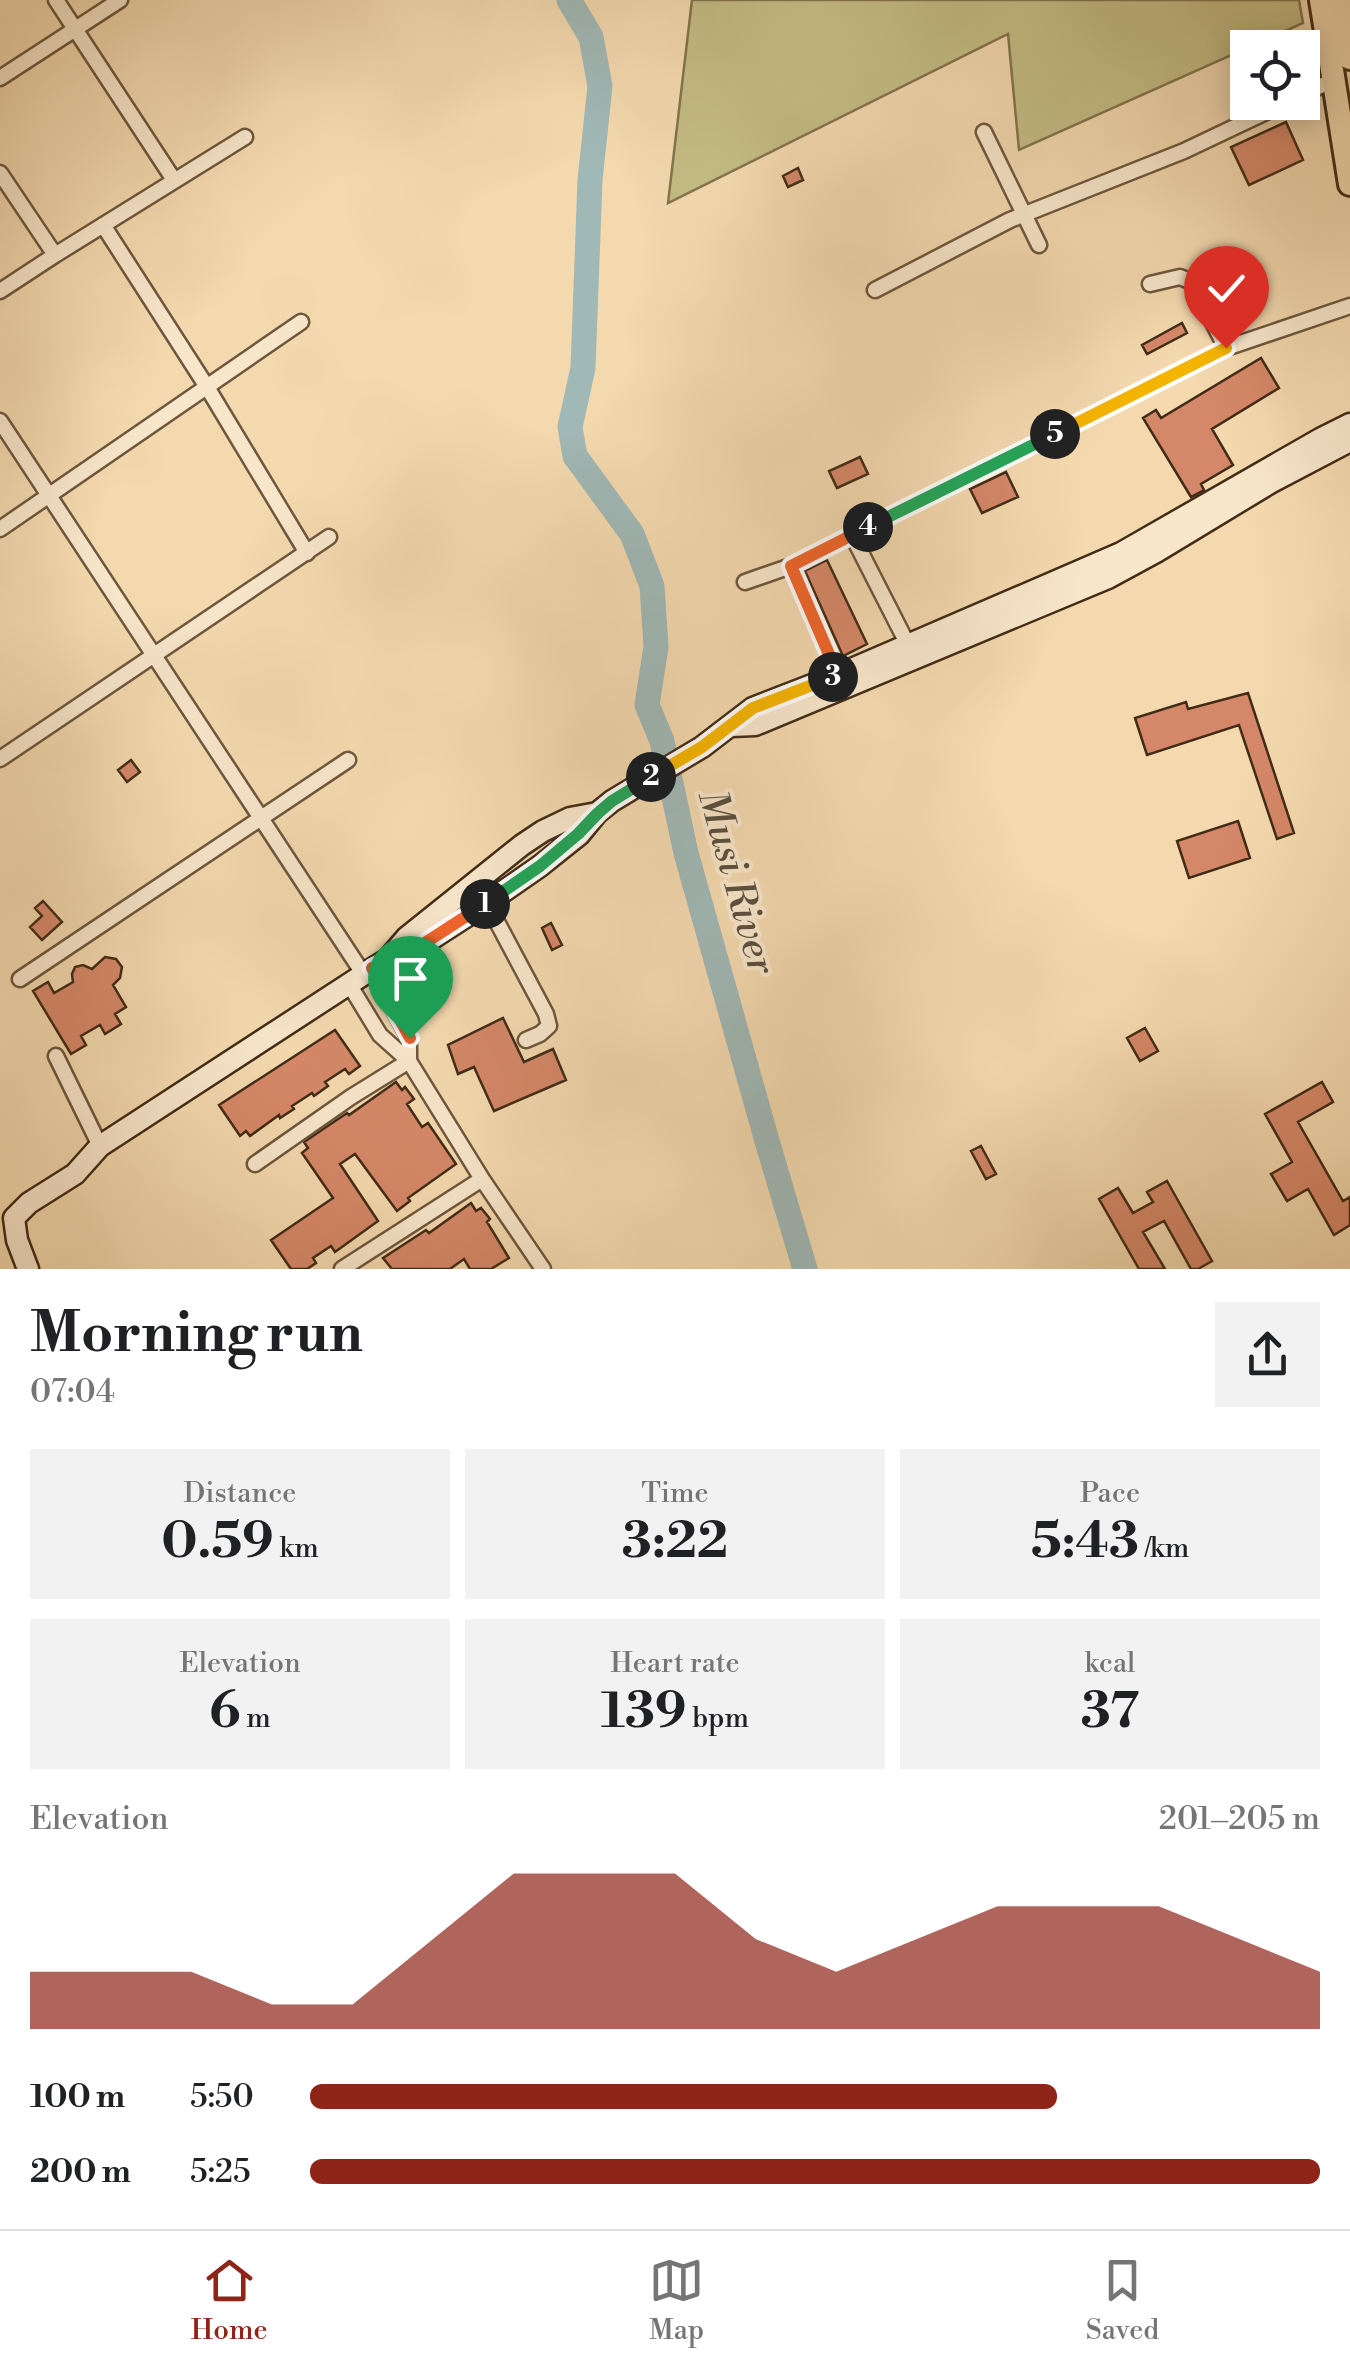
<!DOCTYPE html>
<html lang="en">
<head>
<meta charset="utf-8">
<style>
  :root { --surface:#fff; --page:#f2f2f2; --text:#202124; --muted:#757577; --line:#e0e0e0; --accent:#8f2418 }
  body { margin:0; font-family:"Libre Bodoni",serif; background:var(--page); color:var(--text); height:100vh; display:flex; flex-direction:column; font-size:38px; white-space:nowrap }
  * { box-sizing:border-box; margin:0 }
  p { font-size:32px; color:var(--muted) }
  .icon { flex:none; width:55px; height:55px; fill:none; stroke:currentColor; stroke-width:2; stroke-linecap:round; stroke-linejoin:round }
  .map { position:relative; height:1269px; overflow:hidden }
  .details { display:flex; flex-direction:column; background:var(--surface); flex:1 }
  .details>* { flex:none }
  .buttons { position:absolute; left:1230px; top:30px; display:grid; gap:20px }
  .buttons a { display:grid; place-items:center; width:90px; height:90px; border-radius:0px; background:var(--surface); box-shadow:0 5px 25px #0003; font-size:50px }
  .pin { position:absolute; display:grid; place-items:center; width:85px; height:85px; color:#fff; margin:-102px -42px; border-radius:50% 50% 50% 0; rotate:-45deg; box-shadow:0 0 10px #0007 }
  .pin .icon { rotate:45deg }
  .km { position:absolute; width:50px; height:50px; margin:-25px; border-radius:50%; background:#222; color:#fff; font-size:28px; line-height:50px; text-align:center }
  .round { display:grid; place-items:center; flex:none; width:105px; height:105px; border-radius:0px; background:var(--page) }
  .head { display:flex; align-items:center; justify-content:space-between; height:170px; padding:0 30px }
  h1 { font-size:55px; font-weight:800; line-height:75px }
  .figures { display:grid; grid-template-columns:repeat(3,1fr); gap:15px; height:170px; padding:10px 30px }
  .figures div { display:grid; align-content:center; border-radius:0px; background:var(--page); text-align:center }
  .figures b { font-size:50px; font-weight:800 }
  .figures small { font-size:28px; font-weight:400 }
  .figures p { font-size:28px }
  .chart { height:280px; padding:20px 30px }
  .chart p { display:flex; justify-content:space-between }
  .chart svg { width:100%; height:180px; margin-top:10px; fill:var(--accent); opacity:.7 }
  ul { padding:0 30px; list-style:none; font-size:32px }
  li { display:grid; grid-template-columns:160px 120px 1fr; align-items:center; height:75px }
  li i { height:25px; border-radius:12px; background:var(--accent) }
  .dock { display:flex; justify-content:space-around; align-items:center; height:140px; border-top:2px solid var(--line); background:var(--surface); font-size:28px; color:var(--muted) }
  .dock a { display:grid; justify-items:center; gap:5px }
  .dock .current { color:var(--accent) }
  .map>svg:first-child { display:block }
  .green { fill:#c4bc85; stroke:#83744e; stroke-width:2.5 }
  .lines { fill:none; stroke-linecap:round; stroke-linejoin:round }
  .river { stroke:#a0b8b6; stroke-width:25 }
  .building { fill:#d58869; stroke:#422c17; stroke-width:2.5 }
  .street-casing { stroke:#6e573d; stroke-width:19 }
  .secondary-casing { stroke:#422c17; stroke-width:25 }
  .primary-casing { stroke:#422c17; stroke-width:28 }
  .street { stroke:#f8e6cb; stroke-width:14 }
  .secondary { stroke:#f8e6cb; stroke-width:20 }
  .primary { stroke:#f4d9af; stroke-width:22 }
  .split-1-casing { stroke:#fff; stroke-width:20 }
  .split-2-casing { stroke:#fff; stroke-width:20 }
  .split-3-casing { stroke:#fff; stroke-width:20 }
  .split-4-casing { stroke:#fff; stroke-width:20 }
  .split-5-casing { stroke:#fff; stroke-width:20 }
  .split-6-casing { stroke:#fff; stroke-width:20 }
  .split-1 { stroke:#f0652b; stroke-width:12 }
  .split-2 { stroke:#22a559; stroke-width:12 }
  .split-3 { stroke:#f5b400; stroke-width:12 }
  .split-4 { stroke:#f0652b; stroke-width:12 }
  .split-5 { stroke:#22a559; stroke-width:12 }
  .split-6 { stroke:#f5b400; stroke-width:12 }
  .labels { text-anchor:middle; dominant-baseline:central; stroke-width:8; stroke-linejoin:round; paint-order:stroke }
  .water-label { font-size:40px; font-style:italic; fill:#5a4f3f; stroke:#f8e6cb }
</style>
</head>
<body>
<div class="map">
<svg width="1350" height="1269" viewBox="0 0 1350 1269">
  <rect width="100%" height="100%" fill="#f4d9af"/>
  <filter id="stains"><feTurbulence type="fractalNoise" baseFrequency=".002" numOctaves="4"/><feColorMatrix values="0 0 0 0 .2 0 0 0 0 .09 0 0 0 0 .02 0 0 0 .5 -.17"/></filter>
  <radialGradient id="worn" r=".72"><stop offset=".6" stop-color="#630" stop-opacity="0"/><stop offset="1" stop-color="#630" stop-opacity=".3"/></radialGradient>
  <!-- green -->
  <path class="green" d="M692,0H1299L1303,23L1019,150L1008,34L668,203Z"/>
  <g class="lines">
    <!-- river -->
    <path class="river" d="M569,0L591,37L600,86L590,180L583,368L570,427L575,456L632,534L652,586L656,647L647,705L662,741L686,853L767,1141L805,1269"/>
  </g>
  <!-- building -->
  <path class="building" d="M1286,122L1303,160L1249,185L1231,147Z
    M798,168L803,180L788,187L783,176Z
    M1182,323L1187,333L1147,354L1142,345Z
    M1261,358L1279,388L1212,429L1233,465L1201,484L1204,490L1191,497L1143,418L1156,410L1161,418Z
    M860,457L868,474L837,488L829,471Z
    M1006,472L1018,497L982,513L970,489Z
    M827,560L867,644L843,656L805,571Z
    M1248,693L1294,833L1277,839L1239,725L1147,755L1135,718L1186,702L1188,709Z
    M131,760L140,772L127,782L118,770Z
    M1238,821L1250,858L1189,878L1177,841Z
    M43,901L62,922L42,940L30,927L42,916L35,908Z
    M551,923L562,945L552,950L542,928Z
    M105,957L116,959L122,967L120,978L113,985L126,1007L115,1014L121,1024L105,1034L100,1025L81,1036L86,1045L71,1054L33,991L48,982L54,993L73,982L72,974L75,967L83,965L92,969Z
    M503,1018L524,1062L553,1049L566,1080L494,1111L474,1067L458,1074L448,1045Z
    M1145,1028L1158,1051L1140,1061L1127,1038Z
    M335,1030L360,1066L349,1074L345,1069L325,1082L328,1086L314,1096L312,1093L292,1106L294,1109L280,1118L279,1115L250,1136L246,1131L240,1136L219,1105Z
    M396,1082L402,1090L405,1087L414,1099L407,1104L422,1127L428,1123L456,1164L408,1198L410,1201L397,1211L355,1154L340,1164L378,1221L335,1252L331,1246L313,1258L316,1263L307,1269H291L271,1240L333,1198L302,1153L308,1148L304,1142L347,1113L349,1115Z
    M1322,1082L1333,1102L1298,1122L1343,1201L1350,1197V1225L1334,1235L1308,1189L1287,1201L1271,1174L1292,1162L1265,1114Z
    M981,1146L996,1174L986,1179L971,1151Z
    M1167,1181L1212,1261L1198,1269H1191L1164,1221L1143,1232L1165,1269H1139L1099,1199L1118,1188L1133,1213L1153,1202L1147,1192Z
    M471,1203L476,1211L481,1208L490,1219L487,1222L509,1258L491,1269H470L464,1259L450,1269H392L383,1258L426,1230L429,1233Z"/>
  <g class="lines">
    <!-- street casing -->
    <g class="street-casing">
      <path id="street" d="M56,0L174,180
        M0,78L120,0
        M1302,95L1333,80
        M984,132L1039,245
        M0,173L55,255
        M103,225L207,387L307,553
        M1150,284L1180,277L1192,282L1226,348
        M875,290L1010,220L1184,151L1287,102
        M0,291L55,255L245,137
        M0,421L364,975
        M0,529L301,322
        M852,535L908,645
        M745,582L791,566
        M838,675L791,566L1226,348L1350,306
        M0,759L329,537
        M473,883L487,903L546,1014L549,1026L540,1034L526,1040
        M372,969L409,1038V1061
        M20,979L348,760
        M349,984L380,1035L409,1061L482,1179L543,1269
        M56,1056L100,1146
        M255,1164L351,1097L409,1061
        M342,1269L482,1179"/>
    </g>
    <!-- secondary casing -->
    <g class="secondary-casing">
      <path id="secondary" d="M731,726L755,725L1108,578L1156,552L1270,483L1350,441
        M389,958L407,937L522,845L543,831L570,818L597,813
        M28,1269L17,1240L14,1218L29,1203L75,1174L100,1146L372,969L387,960L411,952L487,903L540,866L579,835L597,813L612,801L702,747L753,708L838,675L1121,553L1320,439L1350,424"/>
    </g>
    <!-- primary casing -->
    <g class="primary-casing">
      <path id="primary" d="M1321,0L1350,184
        M1341,0L1350,58"/>
    </g>
    <!-- street -->
    <use href="#street" class="street"/>
    <!-- secondary -->
    <use href="#secondary" class="secondary"/>
    <!-- primary -->
    <use href="#primary" class="primary"/>
  </g>
  <g class="lines">
    <!-- split-1 casing -->
    <g class="split-1-casing">
      <path id="split-1" d="M410,1038L372,968L388,960L411,952L485,904"/>
    </g>
    <!-- split-2 casing -->
    <g class="split-2-casing">
      <path id="split-2" d="M485,904L540,866L578,834L598,813L612,801L651,777"/>
    </g>
    <!-- split-3 casing -->
    <g class="split-3-casing">
      <path id="split-3" d="M651,777L702,747L753,708L833,677"/>
    </g>
    <!-- split-4 casing -->
    <g class="split-4-casing">
      <path id="split-4" d="M833,677L838,675L791,566L868,527"/>
    </g>
    <!-- split-5 casing -->
    <g class="split-5-casing">
      <path id="split-5" d="M868,527L1055,434"/>
    </g>
    <!-- split-6 casing -->
    <g class="split-6-casing">
      <path id="split-6" d="M1055,434L1226,348"/>
    </g>
    <!-- split-1 -->
    <use href="#split-1" class="split-1"/>
    <!-- split-2 -->
    <use href="#split-2" class="split-2"/>
    <!-- split-3 -->
    <use href="#split-3" class="split-3"/>
    <!-- split-4 -->
    <use href="#split-4" class="split-4"/>
    <!-- split-5 -->
    <use href="#split-5" class="split-5"/>
    <!-- split-6 -->
    <use href="#split-6" class="split-6"/>
  </g>
  <g class="labels">
    <!-- water labels -->
    <g class="water-label">
      <text transform="translate(736 882) rotate(74)">Musi River</text>
    </g>
  </g>
  <rect width="100%" height="100%" filter="url(#stains)"/>
  <rect width="100%" height="100%" fill="url(#worn)"/>
</svg>
<div class="buttons">
<a><svg class="icon" aria-label="locate" viewBox="0 0 24 24"><circle cx="12" cy="12" r="6"/><path d="M12 2v4M12 18v4M2 12h4M18 12h4"/></svg></a>
</div>
<div class="pin" style="left:410px;top:1038px;background:#1e9e55"><svg class="icon" aria-label="arrive" viewBox="0 0 24 24"><path d="M6 21V4h12l-3 4 3 4H6"/></svg></div>
<div class="pin" style="left:1226px;top:348px;background:#d93025"><svg class="icon" aria-label="check" viewBox="0 0 24 24"><path d="M5 12l5 5 9-10"/></svg></div>
<b class="km" style="left:485px;top:904px">1</b>
<b class="km" style="left:651px;top:777px">2</b>
<b class="km" style="left:833px;top:677px">3</b>
<b class="km" style="left:868px;top:527px">4</b>
<b class="km" style="left:1055px;top:434px">5</b>
</div>
<section class="details">
<div class="head"><div><h1>Morning run</h1><p>07:04</p></div><a class="round"><svg class="icon" aria-label="share" viewBox="0 0 24 24"><path d="M12 15V3M7 8l5-5 5 5M5 13v7h14v-7"/></svg></a></div>
<div class="figures">
<div><p>Distance</p><b>0.59<small> km</small></b></div>
<div><p>Time</p><b>3:22</b></div>
<div><p>Pace</p><b>5:43<small> /km</small></b></div>
</div>
<div class="figures">
<div><p>Elevation</p><b>6<small> m</small></b></div>
<div><p>Heart rate</p><b>139<small> bpm</small></b></div>
<div><p>kcal</p><b>37</b></div>
</div>
<div class="chart"><p><span>Elevation</span>201–205 m</p>
<svg viewBox="0 0 160 44" preserveAspectRatio="none"><path d="M0 44V30L10 30L20 30L30 38L40 38L50 22L60 6L70 6L80 6L90 22L100 30L110 22L120 14L130 14L140 14L150 22L160 30V44z"/></svg>
</div>
<ul>
<li><b>100 m</b>5:50<i style="width:74%"></i></li>
<li><b>200 m</b>5:25<i style="width:100%"></i></li>
</ul>
</section>
<nav class="dock">
<a class="current"><svg class="icon" aria-label="home" viewBox="0 0 24 24"><path d="M3 11l9-7 9 7M6 9v11h12V9"/></svg>Home</a>
<a><svg class="icon" aria-label="map" viewBox="0 0 24 24"><path d="M3 6l6-2 6 2 6-2v14l-6 2-6-2-6 2zM9 4v14M15 6v14"/></svg>Map</a>
<a><svg class="icon" aria-label="saved" viewBox="0 0 24 24"><path d="M7 4h10v16l-5-4-5 4z"/></svg>Saved</a>
</nav>
</body>
</html>
